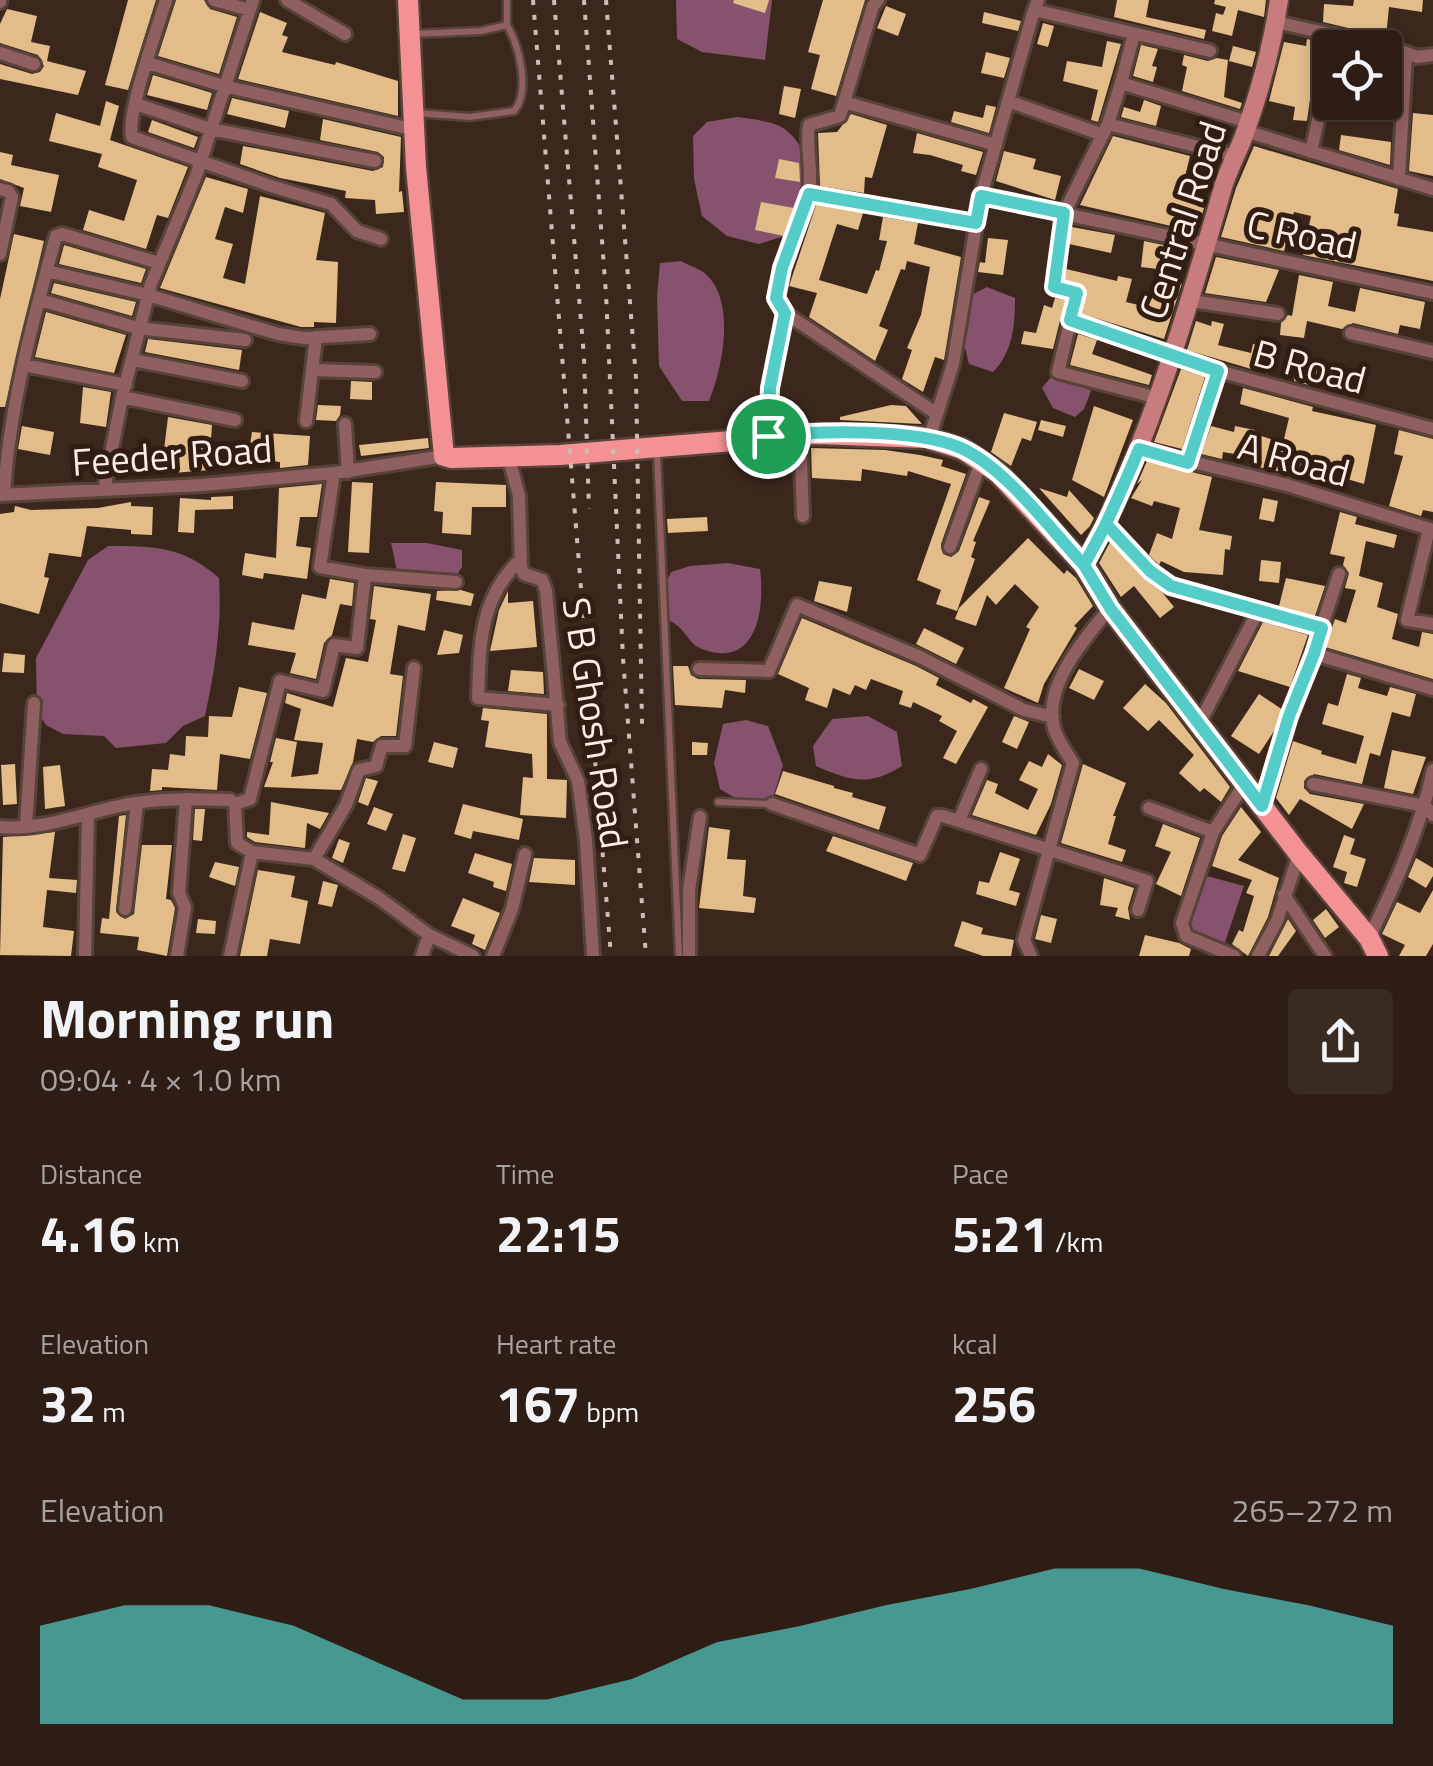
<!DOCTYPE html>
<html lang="en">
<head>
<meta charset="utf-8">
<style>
  :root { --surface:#2d1d15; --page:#392a22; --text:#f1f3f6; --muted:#a7a2a0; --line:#483b34; --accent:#54cdc8 }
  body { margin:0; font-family:"Titillium Web",sans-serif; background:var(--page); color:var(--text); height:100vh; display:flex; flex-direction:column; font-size:38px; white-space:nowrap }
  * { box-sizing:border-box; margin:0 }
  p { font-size:32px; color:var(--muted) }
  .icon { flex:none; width:55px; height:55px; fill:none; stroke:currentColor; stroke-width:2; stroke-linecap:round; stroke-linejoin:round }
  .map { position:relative; height:956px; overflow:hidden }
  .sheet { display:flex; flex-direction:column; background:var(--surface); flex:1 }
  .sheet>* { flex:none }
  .fabs { position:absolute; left:1312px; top:30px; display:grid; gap:20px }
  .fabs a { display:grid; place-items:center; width:90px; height:90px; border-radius:10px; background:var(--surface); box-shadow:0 5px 15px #0003,0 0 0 2px var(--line); font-size:50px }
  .pin { position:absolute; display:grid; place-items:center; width:85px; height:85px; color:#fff; margin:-42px; border:5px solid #fff; border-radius:50%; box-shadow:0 2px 10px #0007 }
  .round { display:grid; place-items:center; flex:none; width:105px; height:105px; border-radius:10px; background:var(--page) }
  .head { display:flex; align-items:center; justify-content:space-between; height:170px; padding:0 40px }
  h1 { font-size:55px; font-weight:700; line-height:75px }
  .metrics { display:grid; grid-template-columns:repeat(3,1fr); gap:15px; height:170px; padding:10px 40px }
  .metrics div { display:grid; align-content:center }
  .metrics b { font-size:50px; font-weight:700 }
  .metrics small { font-size:28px; font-weight:400 }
  .metrics p { font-size:28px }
  .chart { height:280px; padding:20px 40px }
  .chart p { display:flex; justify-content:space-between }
  .chart svg { width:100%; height:180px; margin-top:10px; fill:var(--accent); opacity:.7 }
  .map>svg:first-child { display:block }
  .water { fill:#87526d }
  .building { fill:#e2bd89 }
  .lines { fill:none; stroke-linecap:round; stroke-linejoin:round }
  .lane-casing { stroke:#574338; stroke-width:11 }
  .street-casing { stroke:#574338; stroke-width:18 }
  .secondary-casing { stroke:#574338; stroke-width:22 }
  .primary-casing { stroke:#574338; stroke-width:25 }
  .lane { stroke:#906061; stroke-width:6 }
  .street { stroke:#906061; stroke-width:12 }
  .secondary { stroke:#c87c7e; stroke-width:18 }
  .primary { stroke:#f39194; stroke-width:20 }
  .rail { stroke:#cebdb5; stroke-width:4; stroke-dasharray:5 10; stroke-linecap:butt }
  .route-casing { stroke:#fff; stroke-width:20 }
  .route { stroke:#54cdc8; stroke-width:12 }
  .labels { text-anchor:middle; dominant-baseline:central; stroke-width:10; stroke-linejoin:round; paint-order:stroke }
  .street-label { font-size:38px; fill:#fcede6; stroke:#321d13 }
</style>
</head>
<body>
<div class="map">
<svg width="1433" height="956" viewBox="0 0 1433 956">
  <rect width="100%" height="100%" fill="#3c271c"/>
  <!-- water -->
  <path class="water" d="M676,0H772L765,60L702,52L677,39Z
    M737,117C782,123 790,124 811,166L791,234L759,244L727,236L702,216L694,179L693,136L707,122Z
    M681,261C688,265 697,268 703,272C737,297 723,367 709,401H682L659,366L657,296L660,263Z
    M987,287L1015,298C1015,325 1013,352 993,372L969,364L964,344L973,294Z
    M1051,377L1081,384L1091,391L1084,409L1075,417L1053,408L1042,388Z
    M391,543H427L462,550V567L452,582L405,579L397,571Z
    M108,546C154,546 183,546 219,578C222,626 215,669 205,716L183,726L166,743L116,748L104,736L63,734L46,725L37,711L36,658L88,560Z
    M728,563L760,569C765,607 758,670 702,649C691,645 688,636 680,628C675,623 667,619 660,615L658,600L671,572L690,566Z
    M868,716L897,732L902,766C868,787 851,781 816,766L813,746L832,719Z
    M746,720L768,726L783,765L773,798L745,804L720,789L714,763L723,724Z
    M1203,875L1244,886L1223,948L1186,935Z"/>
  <!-- building -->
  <path class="building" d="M128,0H156L128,90L105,85Z
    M176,0H204L210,9L237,17L219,74L158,56Z
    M734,0H769L765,13L733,3Z
    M823,0H865L836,96L811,89L820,55L808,52Z
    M1117,0H1149L1146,17L1206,30L1204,39L1114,17Z
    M1215,0H1266L1264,17L1238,10L1232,36L1212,31L1216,13L1223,15L1226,7L1214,4Z
    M1354,0H1423L1422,12L1389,7L1386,37L1323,22L1324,4L1353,6Z
    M886,6L906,14L898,36L877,28Z
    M7,9L37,16L31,42L50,46L47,61L86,71L78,95L0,79V64L32,74L40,72L44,66L38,55L0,43V24Z
    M260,12L287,23L282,35L288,37L282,52L335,65L336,62L398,81V116L238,79Z
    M984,12L1021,21L1018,31L982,23Z
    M1043,23L1054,26L1048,47L1037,44Z
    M1307,39L1318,42L1307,121L1293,120L1295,107L1269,101L1284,42L1306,46Z
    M1107,41L1121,44L1098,122L1091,120L1098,90L1063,81L1067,61L1102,67Z
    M1141,45L1158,49L1152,66L1157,67L1153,82L1133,76Z
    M1233,46L1256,52L1252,67L1229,61Z
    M986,52L1010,58L1004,78L981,73Z
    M1184,55L1208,61L1217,58L1228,60L1224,97L1242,103L1240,109L1182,91L1187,67L1182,65Z
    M153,75L212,93L207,110L147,95Z
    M784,86L801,89L795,118L779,114Z
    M232,98L289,111L285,128L227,114Z
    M1144,100L1161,106L1156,126L1121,117L1124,107L1140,112Z
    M106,101L119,106L110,140L188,167L168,218L157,215L146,249L83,230L89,210L124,221L137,180L98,167L102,154L49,141L56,113L100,126Z
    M986,105L996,107L989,133L951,122L954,111L983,118Z
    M1413,113L1433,115V176L1409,171Z
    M851,114L887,125L872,178L865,177L864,193L820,186L818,133L837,132Z
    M323,119L401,137L399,192L402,191L404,212L376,214L375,200L345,198L346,191L280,178L240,164L243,146L373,171L383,167L384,157L378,152L320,140Z
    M152,120L198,137L194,148L148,132Z
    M917,133L983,152L976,175L961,171L963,165L930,155L913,153Z
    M1341,135L1391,142L1390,165L1339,150Z
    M1113,136L1190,156L1182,189L1200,193L1197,206L1204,208L1197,232L1080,205Z
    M1254,146L1398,189L1394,213L1399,214L1397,226L1433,232V281L1303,255L1311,216L1294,212L1284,251L1221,237L1236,188Z
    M1004,151L1036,159L1033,169L1061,176L1055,200L996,181Z
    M0,152L13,155L11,165L59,175L51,212L20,206L24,188L0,179Z
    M779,159L799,163L800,182L775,178Z
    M206,177L248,189L243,213L225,207L215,239L233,244L223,278L245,284L260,196L325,213L316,260L338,262L336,323L314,322V327H301L160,288Z
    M761,202L794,208L784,236L755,230Z
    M816,205L863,213L858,230L837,224L819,280L867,294L876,270L879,271L887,241L879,240L883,217L918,223L914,244L961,257L944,360L935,357L923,392L902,379L912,350L907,348L921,315L930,267L907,261L905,270L901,269L879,326L888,330L875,361L809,317L817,293L789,286Z
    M1072,227L1115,235L1111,253L1069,244Z
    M14,234L44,241L5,407H0V299Z
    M988,238L1008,240L1003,275L978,272L980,262L985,263Z
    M1144,241L1173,247L1168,279L1182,283L1164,339L1082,314L1086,289L1080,284L1064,280L1066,269L1117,281L1118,276L1132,279L1126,302L1147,307L1158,269L1141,267Z
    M64,245L146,269L141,283L59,264Z
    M1216,257L1279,270L1266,302L1205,293Z
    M1299,275L1333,282L1328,306L1355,312L1360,288L1425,302L1420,329L1400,325L1398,334L1353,323L1342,329L1307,321L1304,338L1280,335L1281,323L1288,315L1292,316Z
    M54,283L136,302L132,316L51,293Z
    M1055,298L1065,300L1053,349L1021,344L1024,331L1036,333L1044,305L1052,308Z
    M46,312L126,335L114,373L35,357Z
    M1196,321L1211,326L1212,321L1224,324L1218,345L1251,353L1253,344L1273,348L1268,374L1187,350Z
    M1078,334L1097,340L1092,354L1152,375L1149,385L1070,365Z
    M148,339L242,350L239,370L145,352Z
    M1298,363L1320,367L1316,387L1294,381Z
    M1181,369L1205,377L1182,449L1154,442Z
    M351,381L372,382V400L350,399Z
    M83,387L111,392L106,427L80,423Z
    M1243,388L1313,407L1312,411L1376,425L1364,484L1327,473L1324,486L1310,482L1311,478L1249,465L1251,457L1223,452L1222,459L1201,454L1211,426L1234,432L1235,426L1255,430V434L1283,443L1289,418L1240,404Z
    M318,405L341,406L340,415L336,421L316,420Z
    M891,405L906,406L922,424L840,420V417Z
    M1094,406L1133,420L1104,497L1072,480Z
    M1004,413L1037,422L1031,441L1022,438L1011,466L991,452Z
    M168,417L212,425L209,470L161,474Z
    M1041,420L1066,426L1063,437L1038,430Z
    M22,426L54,432L50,455L18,449Z
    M1399,430L1433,439V512L1423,510L1421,516L1389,506L1403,456L1394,454Z
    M252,432L310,436L308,465L280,468V462L248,458Z
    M428,438L429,448L361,456L359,445Z
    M811,448L885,450L920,455L943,460L941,466L966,474L941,544L943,554L951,557L959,551L979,497L990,501L973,541L976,542L971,557L975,559L957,611L936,604L941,590L917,580L951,484L908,471L907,476L862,469L861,481L812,478Z
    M1147,461L1212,477L1199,530L1232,536L1230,550L1225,549L1223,575L1184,572L1161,561L1159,565L1149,555L1157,533L1172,539L1180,508L1154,501L1152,506L1131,498L1142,480L1137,484Z
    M352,482L373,483L369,553L348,552Z
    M436,482L506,485V507H472L471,535L442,533L443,512L434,511Z
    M322,484L317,517H300L296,546L311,548L307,579L264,573L263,579L242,575L245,553L276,558L279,488Z
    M1039,488L1067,497L1069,490L1094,518L1090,526L1081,535Z
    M233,496V509L195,510L194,533L178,532L180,498L211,500V497Z
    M1263,498L1278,501L1274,522L1259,519Z
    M131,502V506L153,507L152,535L131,534V530L87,526L81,557L49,553L44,577L49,578L39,614L0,603V514L14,512L15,506L31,510L98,508Z
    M1340,512L1357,517L1355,524L1397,535L1394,548L1366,541L1359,576L1383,583L1377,607L1398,614L1392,639L1419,647L1422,632L1433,634V679L1325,647L1335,619L1346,623L1356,590L1345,588L1349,573L1343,565L1345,557L1330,554Z
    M707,517L708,531L668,533L667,519Z
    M1028,538L1064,574L1067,570L1076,578L1093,606L1074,626L1077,628L1044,684L1038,703L1004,688L1030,629L1026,627L1039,607L1015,584L996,605L987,595L976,626L955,619L959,608Z
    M1110,542L1143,578L1162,592L1174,607L1160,618L1134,586L1121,597L1099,563Z
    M1261,560L1281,562L1279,583L1259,581Z
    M1286,578L1325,586L1315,616L1279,606Z
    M330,579L354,583L352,606L340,604L332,635L324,643L316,679L290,673L296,653L248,645L252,622L294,630L302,594L326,599Z
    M819,581L852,587L847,612L814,601Z
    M374,586L431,594L425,631L398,625L390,674L403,676L396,736H381L373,742L357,739L353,762L341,790L264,787L273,762H270L276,738L297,742L291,777L318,774L323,743L294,740L301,709L285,703L287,693L333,707L346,658L368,662L376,620L370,619Z
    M461,590L474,594L471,606L436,600L437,591Z
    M508,591V603L533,601L537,647L490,651L499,610Z
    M802,618L916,666L939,678L936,685L971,703L973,699L988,707L956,764L943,758L957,731L939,721L942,716L913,702L911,708L899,704L903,691L871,679L866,690L855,685L850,695L833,688L827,708L805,700L809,688L778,674Z
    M1263,622L1308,635L1290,687L1238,671Z
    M924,628L964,648L956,664L916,644Z
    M444,630L463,635L459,653L437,655Z
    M4,653L25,655L24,673L2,672Z
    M673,666H688L691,675L698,679L746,680L745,693L725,690L722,708L675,705Z
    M1079,669L1104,681L1094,700L1069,688Z
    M511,670L543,672L544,694L508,691Z
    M1347,674L1361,678L1358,688L1387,696L1390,687L1416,694L1410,717L1392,712L1380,756L1370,753L1362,784L1314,774L1304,781V788L1310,794L1364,804L1352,829L1300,799L1289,815L1276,798L1293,741L1322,751L1321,754L1356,764L1364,736L1322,724L1328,703L1338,706Z
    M1145,684L1166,703L1230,787L1221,802L1204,788L1200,792L1179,773L1194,755L1159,720L1148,731L1123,708Z
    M239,687L267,693L250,759L220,754L217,790L162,787V790L150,791L152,769L168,770L170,754L185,756L186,736L208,737L209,716L232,717Z
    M1259,694L1283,710L1278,725L1259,754L1231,736Z
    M483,708L547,714V779L567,780L566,818L520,815L523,777L533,778L532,754L485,747L489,721L481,720Z
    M1014,716L1029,722L1017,749L1002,742Z
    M434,742L458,748L453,768L428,762Z
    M692,742L708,743L707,755H692Z
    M1392,750L1426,757L1413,794L1384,788Z
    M1048,754L1062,765L1051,804L1036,835L972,815L987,780L998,784L995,793L1028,810L1038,789L1019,780L1029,761L1042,767Z
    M15,764L17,804L3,805L1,765Z
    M1083,764L1126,783L1113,816H1116L1108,844L1126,850L1122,862L1061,843Z
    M60,765L65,806L45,809L43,767Z
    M783,771L834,786V788L853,793L852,797L886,807L879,830L775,794Z
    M366,778L378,781L368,806L358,802Z
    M271,802L329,813L320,829L307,823L305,848L255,842L247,837V832L269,835Z
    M463,804L523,819L519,840L473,831L471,839L454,834Z
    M374,807L393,814L386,831L367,824Z
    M1241,807L1261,832L1238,860L1279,878L1268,917L1248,956L1232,944L1239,930L1243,932L1254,896L1246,893L1252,880L1212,866L1222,836Z
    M195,809H205L202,841L193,840Z
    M126,815L116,912L125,919L134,914L142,845H172L166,899L171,900L175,908L167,956L137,950L139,937L100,933L102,918L109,919L119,816Z
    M1163,824L1200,838L1181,896L1156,884L1171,852L1155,846Z
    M709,827L730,830L727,859L746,860L743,896L756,898L754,913L699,908Z
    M55,832L49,878L77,880L76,893L47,890L43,927L74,931L71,956L0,955L3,837Z
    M403,834L416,838L405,872L392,869Z
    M1344,835L1355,839L1350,854L1366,859L1357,887L1344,883L1347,872L1333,867Z
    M833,836L913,863L906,881L826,851Z
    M339,839L350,843L343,863L332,858Z
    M1000,852L1020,859L1009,890L1020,893L1016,906L976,894L979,881L989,883Z
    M475,853L512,864L506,891L493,887L494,882L468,873Z
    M534,858L575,860V885L529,882Z
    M1416,858L1433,868V876L1426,888L1408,877Z
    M215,862L239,867L235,886L209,877Z
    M258,870L295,876L291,897L308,901L300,944L270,939L267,956H240Z
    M1104,878L1134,888L1128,908L1130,920L1115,916L1118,908L1100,905Z
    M323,881L338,885L332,907L318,904Z
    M1433,890V944L1426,956H1399L1405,945L1382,934L1397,902L1420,913Z
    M463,898L500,913L485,950L472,944L475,935L451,926Z
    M1326,909L1339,927L1325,938L1313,920Z
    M1041,915L1057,919L1051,943L1035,939Z
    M198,919L216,921L215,934L196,933Z
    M1288,919L1296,931L1278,956H1269Z
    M962,921L983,928L981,934L1014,940L1011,956H983L954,946Z
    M1145,935L1179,943L1191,949L1189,956H1139Z"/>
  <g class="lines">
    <!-- lane casing -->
    <g class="lane-casing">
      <path id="lane" d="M413,34L481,31L507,25V0
        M417,113L470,117L514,111C531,91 519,46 507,25
        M657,453L679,956
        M718,802L772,804"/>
    </g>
    <!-- street casing -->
    <g class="street-casing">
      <path id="street" d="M166,0C158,27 126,114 132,137L271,186L331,204L357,231L381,239
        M214,0L250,10
        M287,0L345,34
        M878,0L873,6L840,116L809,125C805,148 814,172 808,197C798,231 783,263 776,298L785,313L937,414
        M1038,0L1034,10L1210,51
        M0,2V0
        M1276,22L1396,49L1417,57L1433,55
        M1134,34L1121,83L1248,122
        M0,53L34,64
        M147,63L224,86L416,130
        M1121,83L1108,124L1064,213L1053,287L1077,293L1058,372L1158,398
        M1008,101L1103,135
        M844,102L996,145
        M136,104L210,129L375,161
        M1108,124L1235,156
        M1245,131L1433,189
        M1311,152L1318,120L1329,34
        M1399,179L1406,53
        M0,189L8,191L12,197L0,254
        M809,194L977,223
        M981,196L1433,293
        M47,271L148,295L278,334L304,338L370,334
        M40,300L138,328L245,340
        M1192,301L1278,314
        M1069,320L1218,371L1433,429
        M1351,333L1433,352
        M133,360L242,381
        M24,365L126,385
        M312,370L375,372
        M122,397L235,420
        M306,421L316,337
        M345,424L348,472
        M800,434L803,516
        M768,436L770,388L785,313
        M929,439L953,364L981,196L1034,10
        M1139,449L1287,485L1433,530
        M508,455L519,496L521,567L524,574L542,580L546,591L560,742L578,781L586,840L593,956
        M1188,463L1218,371
        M104,490L122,397L151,284L196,176L253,0
        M4,494C9,408 33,320 56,236L62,234L159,263
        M0,495L203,485L334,473L444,456
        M1106,524L1150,571L1171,586L1321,628
        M1429,529L1407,620L1433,624
        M950,547L981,462
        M520,560C479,599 480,645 478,698L558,705
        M365,575L456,582
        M1315,654L1433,689
        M699,669L769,671L797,605L920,657L1024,710L1053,717
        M1199,724L1257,613
        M1313,784L1425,806L1433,815
        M235,804L250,799L280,681L323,691L334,645L357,648L365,575L320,567L334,473
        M772,804L920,855L937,816H943L1147,881L1138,910
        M1263,806C1285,728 1314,652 1339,574
        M1149,808L1213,832
        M959,821L981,769
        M26,826L34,703
        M0,827C44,831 86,812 129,804C162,798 196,799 230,800L235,804L237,843L252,852L314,859L379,898L429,935L473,956
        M314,859L346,805L359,770L376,766L382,746H405L414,668
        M1284,895L1325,956
        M125,909L137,803
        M1369,938C1396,883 1420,829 1433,770
        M85,956L88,815
        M177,956L185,907L179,893L186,799
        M230,956L252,852
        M422,956L429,935
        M493,956L512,909L525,854
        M689,956V890L700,817
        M1031,956L1024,940L1073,763C1066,752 1058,741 1054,728C1043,685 1085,638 1110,608
        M1234,956L1186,936L1182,923L1213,832L1245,783
        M1258,956L1277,921L1299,854"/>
    </g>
    <!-- secondary casing -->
    <g class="secondary-casing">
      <path id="secondary" d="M1084,565C1150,445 1186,314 1224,184C1229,169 1236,155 1242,141C1259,95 1272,48 1279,0"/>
    </g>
    <!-- primary casing -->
    <g class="primary-casing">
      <path id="primary" d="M408,0L416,167L444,456L451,458L560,455L818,434L926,438L962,449L998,473L1084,565L1110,608L1299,854L1369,938L1378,956"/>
    </g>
    <!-- lane -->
    <use href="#lane" class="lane"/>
    <!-- street -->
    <use href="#street" class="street"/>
    <!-- secondary -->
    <use href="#secondary" class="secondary"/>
    <!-- primary -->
    <use href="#primary" class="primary"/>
    <!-- rail -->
    <path class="rail" d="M533,0L611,956
      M554,0L584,357L589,509
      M584,0L606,294L623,658L646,956
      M606,0L636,378L642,724"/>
  </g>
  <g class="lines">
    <!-- route casing -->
    <g class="route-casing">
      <path id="route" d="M768,436C819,431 915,428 961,448C1007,469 1049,528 1084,565L1106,524L1150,571L1171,586L1322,628L1314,654L1289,716L1262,806L1110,608L1084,565L1104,528C1116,502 1128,476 1139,449L1188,463L1218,371L1070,320L1077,293L1054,287L1064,213L981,196L976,223L809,194L782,268L776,298L785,313L770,388L768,436"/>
    </g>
    <!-- route -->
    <use href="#route" class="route"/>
  </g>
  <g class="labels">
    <!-- street labels -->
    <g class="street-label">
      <text transform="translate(1182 220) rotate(-72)">Central Road</text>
      <text transform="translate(1302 234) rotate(12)">C Road</text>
      <text transform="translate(1310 366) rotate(15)">B Road</text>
      <text transform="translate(172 455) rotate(-4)">Feeder Road</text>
      <text transform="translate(1294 459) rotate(15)">A Road</text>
      <text transform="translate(596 723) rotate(81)">S B Ghosh Road</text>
    </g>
  </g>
</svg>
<div class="fabs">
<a><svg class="icon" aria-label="locate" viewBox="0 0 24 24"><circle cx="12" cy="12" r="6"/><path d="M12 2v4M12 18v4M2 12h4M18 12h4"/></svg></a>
</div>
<div class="pin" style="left:768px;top:436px;background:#1e9e55"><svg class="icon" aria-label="arrive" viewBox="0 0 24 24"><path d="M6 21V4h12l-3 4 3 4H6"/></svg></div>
</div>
<section class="sheet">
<div class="head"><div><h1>Morning run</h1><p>09:04 · 4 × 1.0 km</p></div><a class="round"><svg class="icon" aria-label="share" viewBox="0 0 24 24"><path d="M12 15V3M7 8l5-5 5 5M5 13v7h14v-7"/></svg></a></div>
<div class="metrics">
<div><p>Distance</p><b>4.16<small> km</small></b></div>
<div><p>Time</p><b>22:15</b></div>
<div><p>Pace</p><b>5:21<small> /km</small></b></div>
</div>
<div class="metrics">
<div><p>Elevation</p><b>32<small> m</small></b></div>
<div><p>Heart rate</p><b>167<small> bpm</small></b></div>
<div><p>kcal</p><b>256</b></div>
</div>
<div class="chart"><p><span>Elevation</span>265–272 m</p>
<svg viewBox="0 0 160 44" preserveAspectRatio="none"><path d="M0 44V20L10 15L20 15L30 20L40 29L50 38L60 38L70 33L80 24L90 20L100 15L110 11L120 6L130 6L140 11L150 15L160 20V44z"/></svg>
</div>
</section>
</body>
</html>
